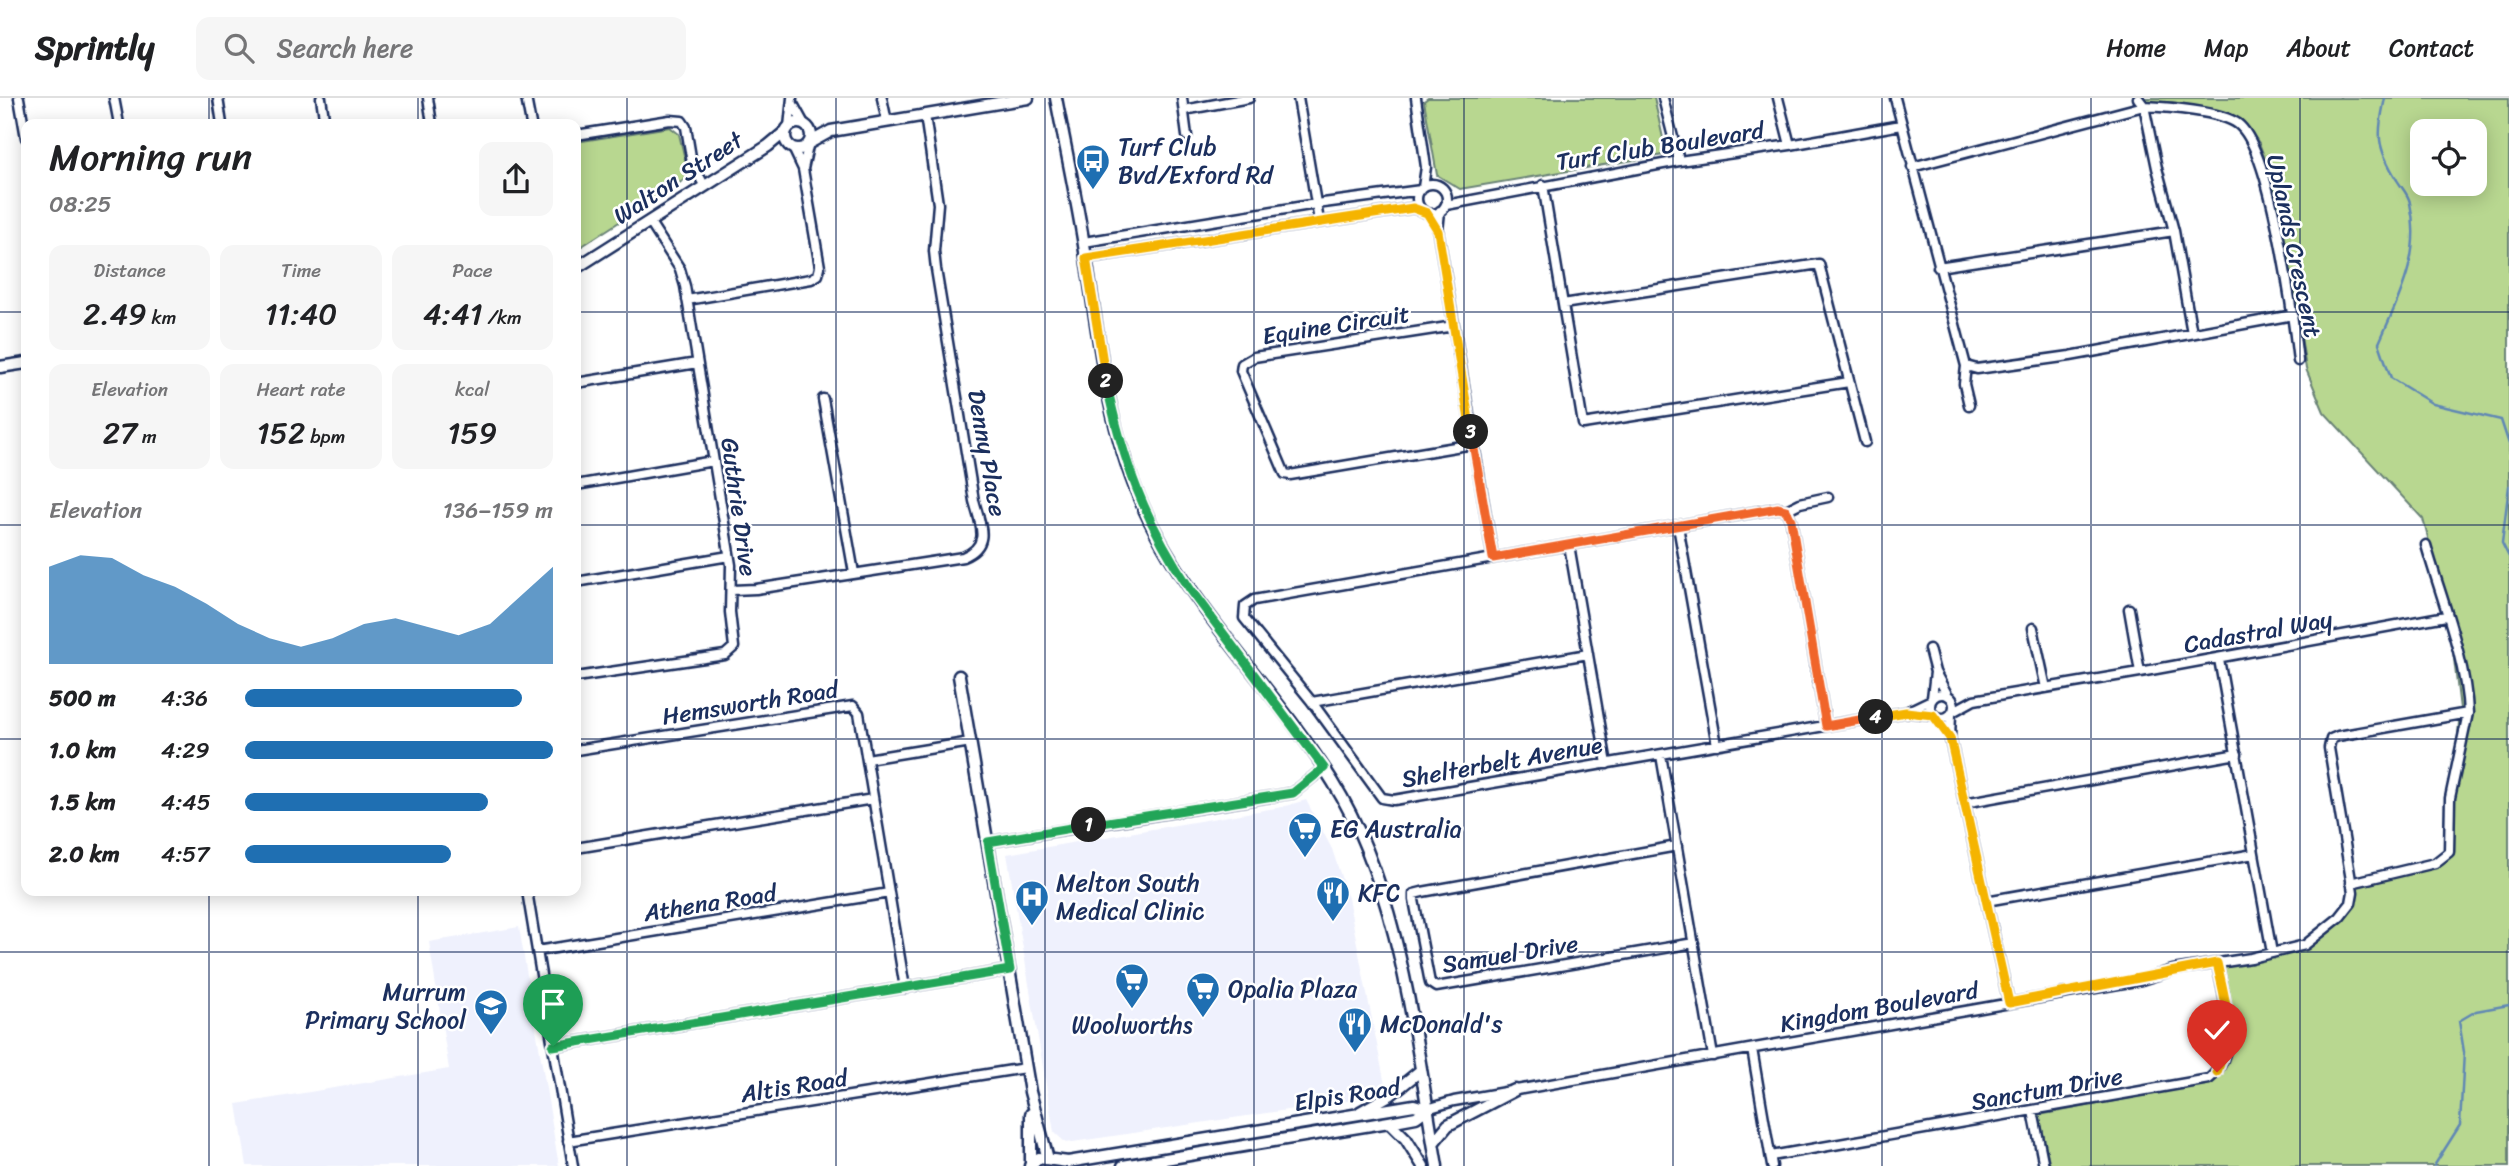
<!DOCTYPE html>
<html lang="en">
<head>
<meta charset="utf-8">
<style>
  :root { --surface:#fff; --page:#f6f6f6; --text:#202124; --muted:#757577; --line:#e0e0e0; --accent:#1f6fb2 }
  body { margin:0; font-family:Sriracha,sans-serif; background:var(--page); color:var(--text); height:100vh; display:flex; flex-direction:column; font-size:26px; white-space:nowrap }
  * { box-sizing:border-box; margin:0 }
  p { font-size:23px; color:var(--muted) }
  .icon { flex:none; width:38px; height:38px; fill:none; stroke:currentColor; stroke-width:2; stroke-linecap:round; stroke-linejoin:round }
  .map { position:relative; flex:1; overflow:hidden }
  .sheet { position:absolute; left:21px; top:21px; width:560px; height:777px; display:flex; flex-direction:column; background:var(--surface); border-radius:14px; box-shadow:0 4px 18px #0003 }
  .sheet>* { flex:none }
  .tools { position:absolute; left:2410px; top:21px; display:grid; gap:14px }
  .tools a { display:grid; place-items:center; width:77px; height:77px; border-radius:14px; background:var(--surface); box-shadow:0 4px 18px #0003; font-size:35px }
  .pin { position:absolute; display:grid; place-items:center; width:60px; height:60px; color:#fff; margin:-72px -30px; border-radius:50% 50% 50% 0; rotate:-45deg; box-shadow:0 0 7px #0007 }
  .pin .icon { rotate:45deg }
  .km { position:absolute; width:35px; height:35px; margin:-18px; border-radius:50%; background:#222; color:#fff; font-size:19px; line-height:35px; text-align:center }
  .round { display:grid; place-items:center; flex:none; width:74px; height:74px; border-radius:14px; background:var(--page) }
  .head { display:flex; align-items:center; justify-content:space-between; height:119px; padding:0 28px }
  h1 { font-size:38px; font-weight:600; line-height:52px }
  .stats { display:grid; grid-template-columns:repeat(3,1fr); gap:10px; height:119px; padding:7px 28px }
  .stats div { display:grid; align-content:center; border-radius:14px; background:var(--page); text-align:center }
  .stats b { font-size:30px; font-weight:600 }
  .stats small { font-size:19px; font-weight:400 }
  .stats p { font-size:19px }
  .chart { height:196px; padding:14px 28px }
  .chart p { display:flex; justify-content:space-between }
  .chart svg { width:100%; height:126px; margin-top:7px; fill:var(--accent); opacity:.7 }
  ul { padding:0 28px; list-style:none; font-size:23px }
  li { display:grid; grid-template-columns:112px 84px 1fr; align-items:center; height:52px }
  li i { height:18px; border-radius:9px; background:var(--accent) }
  header { display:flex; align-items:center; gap:42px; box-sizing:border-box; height:98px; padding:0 35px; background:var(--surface); border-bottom:2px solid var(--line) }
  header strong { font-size:33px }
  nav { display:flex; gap:38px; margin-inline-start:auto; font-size:24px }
  .search { width:490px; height:63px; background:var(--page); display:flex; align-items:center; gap:18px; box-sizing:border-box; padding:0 24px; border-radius:14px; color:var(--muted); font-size:26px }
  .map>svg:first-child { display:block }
  .built { fill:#eff1fd }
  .green { fill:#b8d790; stroke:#6a8377; stroke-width:2; fill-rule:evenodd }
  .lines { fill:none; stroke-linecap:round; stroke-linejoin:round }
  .stream { stroke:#6188b4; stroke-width:2.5 }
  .minor-casing { stroke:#1b2f5e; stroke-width:13 }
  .tertiary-casing { stroke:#1b2f5e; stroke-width:15 }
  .minor { stroke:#fff; stroke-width:8 }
  .tertiary { stroke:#fff; stroke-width:10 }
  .split-1-casing { stroke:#fff; stroke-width:14 }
  .split-2-casing { stroke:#fff; stroke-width:14 }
  .split-3-casing { stroke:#fff; stroke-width:14 }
  .split-4-casing { stroke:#fff; stroke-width:14 }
  .split-5-casing { stroke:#fff; stroke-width:14 }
  .split-1 { stroke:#22a559; stroke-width:9 }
  .split-2 { stroke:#22a559; stroke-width:9 }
  .split-3 { stroke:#f5b400; stroke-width:9 }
  .split-4 { stroke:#f0652b; stroke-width:9 }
  .split-5 { stroke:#f5b400; stroke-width:9 }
  .grid { fill:none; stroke:#1b2f5e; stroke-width:2; stroke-opacity:0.55 }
  .labels { text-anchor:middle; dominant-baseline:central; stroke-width:5; stroke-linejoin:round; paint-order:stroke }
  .street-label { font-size:24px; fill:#1b2f5e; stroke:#fff }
  .poi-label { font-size:24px; fill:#1b2f5e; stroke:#fff; text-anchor:start }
</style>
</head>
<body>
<header>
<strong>Sprintly</strong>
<div class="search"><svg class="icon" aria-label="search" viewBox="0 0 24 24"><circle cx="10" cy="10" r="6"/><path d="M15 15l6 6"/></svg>Search here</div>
<nav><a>Home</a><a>Map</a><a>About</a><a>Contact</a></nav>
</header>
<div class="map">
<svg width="2509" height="1068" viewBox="0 0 2509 1068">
  <rect width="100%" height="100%" fill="#fff"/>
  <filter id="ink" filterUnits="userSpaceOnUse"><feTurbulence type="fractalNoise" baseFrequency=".0143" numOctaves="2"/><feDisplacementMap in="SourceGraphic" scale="14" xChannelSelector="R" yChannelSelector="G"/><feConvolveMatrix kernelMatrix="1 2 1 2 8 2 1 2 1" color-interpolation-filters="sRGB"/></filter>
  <g filter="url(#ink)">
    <!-- built -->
    <path class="built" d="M1306,702L1332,751L1348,800L1387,997L1066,1045L1054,1034L1007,756L1282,709Z
      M519,829L559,1068H247L237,1006L449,971L429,844Z"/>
    <!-- green -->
    <path class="green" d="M1428,0H1654L1665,49L1663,57L1460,91L1437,77L1424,3Z
      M2144,0H2509V1068H2050L2039,1017L2210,985L2223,973L2231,930L2220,870L2306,849L2342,821L2354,787L2452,755L2453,701L2460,611L2449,519L2423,421L2324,314L2306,271L2297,213L2270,74L2259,45L2241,21L2213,11L2172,4H2148ZM2422,33H2474V86H2422Z
      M670,29L679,36L688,74L687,80L576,152V44Z"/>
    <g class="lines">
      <!-- stream -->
      <path class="stream" d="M2385,0C2377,38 2376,48 2397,82C2401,89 2409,97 2410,105C2422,157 2399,199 2379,245L2391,280L2433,306L2501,322L2509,346
        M2509,388L2502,445L2509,459
        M2434,1068L2460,1027L2464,954L2459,923L2476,913L2509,907"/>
      <!-- minor casing -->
      <g class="minor-casing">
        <path id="minor" d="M19,0L26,40
          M114,0L119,26
          M218,0L222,26
          M321,0L325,26
          M428,0L432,26
          M526,0L531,26
          M882,0L887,24
          M1182,0L1187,38
          M1298,0L1319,123
          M1416,0L1426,69L1423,89
          M1663,0L1679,63
          M1778,0L1790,47
          M1895,0L1966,268L1964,286L1969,307
          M2138,0L2144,8L2157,70L2174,133L2192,235
          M793,6L804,26
          M1184,12L1249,0
          M789,29L792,0
          M576,37L670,22L682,23L686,29L692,65L704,87
          M1912,69L2144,8C2166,9 2221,13 2238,26C2271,51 2293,218 2298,263
          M803,71L808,48
          M1417 101a15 15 0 1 1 30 0a15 15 0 1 1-30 0Z
          M1543,87L1583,326L1849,284
          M1446,107L1679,63L1790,47L1901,27
          M1440,113L1438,133L1493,460
          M1084,144L1316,106L1421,92
          M1086,160L1413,110L1423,113
          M1938,169L2174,133
          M687,202L811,181L818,177L820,169L803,71L793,50
          M1563,206L1819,166L1865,344
          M1454,228L1254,259L1242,266L1241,273L1285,376L1290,377L1473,346
          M1966,268L1977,271L2070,258L2293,217
          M576,285L697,265
          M823,301L854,475
          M576,387L713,363
          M1786,412L1778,410L1254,502L1245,508L1244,520L1312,604L1382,700L1394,702L1906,614L1931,602
          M1786,412L1791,422L1826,628
          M1786,412L1800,405L1828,399
          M1678,428L1717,647
          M1569,447L1607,666
          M576,484L729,458
          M732,492L756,491L963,459C992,447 980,426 974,403L936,171L934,153L938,106L925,17
          M2129,511L2140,574L2446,518
          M2033,530L2046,590
          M1929,551L1935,574L1947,596
          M2219,561L2272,855
          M576,579L725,557L734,549L730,514L731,467L685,188L680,171L649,123
          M1930 608a12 12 0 1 1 24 0a12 12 0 1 1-24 0Z
          M1932,600L1935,574
          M1312,604L1588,556
          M1954,613L1974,602L2140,574
          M1906,614L1933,617
          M1951,616L1950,640L2009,905
          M576,652L853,608L859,615L905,890
          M1661,657L1713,958
          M867,661L971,644
          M1964,705L2237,656
          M988,744L1293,695L1324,670
          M1677,748L1422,794L1414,796V802L1430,885L1436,889L1694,845
          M576,750L873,701
          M2351,785L2435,765L2449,754L2450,700L2468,615C2466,561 2441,500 2426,447
          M527,793L573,1068
          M1986,803L2254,756
          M537,853L889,795
          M553,948L1010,872
          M1752,951L1772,1068
          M1427,1011L1454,1003L2141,882L2173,872L2251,860L2305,847L2340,819L2351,805L2353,794L2329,650L2331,641L2338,638L2468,615
          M2033,1013L2044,1068
          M568,1043L1025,970
          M1771,1058L2209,981C2241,955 2224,899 2217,865"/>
      </g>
      <!-- tertiary casing -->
      <g class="tertiary-casing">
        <path id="tertiary" d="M1056,0C1066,53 1078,106 1086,160C1099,242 1107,325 1140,402C1186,508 1273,587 1333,684C1401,794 1415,943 1437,1068
          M785 38a13 13 0 1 1 26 0a13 13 0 1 1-26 0Z
          M811,44L831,33L1028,0
          M576,170L768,48L786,33
          M0,269L26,265
          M959,578L1030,994L1048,1061
          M1360,1014L1390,997L1420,973
          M1031,1016V1065
          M1389,1024L1406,1041L1423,1068
          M1433,1045L1448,1027L1515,992
          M1030,1068L1039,1060L1068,1064L1414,1007L1427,1011
          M1123,1068L1389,1024L1416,1019L1427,1011"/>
      </g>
      <!-- minor -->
      <use href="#minor" class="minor"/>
      <!-- tertiary -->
      <use href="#tertiary" class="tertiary"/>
    </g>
  </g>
  <g class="lines" filter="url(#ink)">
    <!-- split-1 casing -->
    <g class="split-1-casing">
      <path id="split-1" d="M553,948L1010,872L988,744L1089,727"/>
    </g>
    <!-- split-2 casing -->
    <g class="split-2-casing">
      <path id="split-2" d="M1089,727L1293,695L1324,670L1190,491C1144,422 1123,364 1106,283"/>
    </g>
    <!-- split-3 casing -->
    <g class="split-3-casing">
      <path id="split-3" d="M1106,283L1086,160L1413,110L1427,115L1438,133L1471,334"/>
    </g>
    <!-- split-4 casing -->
    <g class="split-4-casing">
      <path id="split-4" d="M1471,334L1493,460L1778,410L1786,412L1791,422L1826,628L1876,619"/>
    </g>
    <!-- split-5 casing -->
    <g class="split-5-casing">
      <path id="split-5" d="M1876,619L1906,614L1933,617L1950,640L2009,905L2217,865C2227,911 2235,928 2217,974"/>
    </g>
    <!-- split-1 -->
    <use href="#split-1" class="split-1"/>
    <!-- split-2 -->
    <use href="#split-2" class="split-2"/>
    <!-- split-3 -->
    <use href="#split-3" class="split-3"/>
    <!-- split-4 -->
    <use href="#split-4" class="split-4"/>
    <!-- split-5 -->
    <use href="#split-5" class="split-5"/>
  </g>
  <!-- grid -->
  <path class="grid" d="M209,0V26M418,0V26M627,0V1068M836,0V1068M1045,0V1068M1254,0V1068M1464,0V1068M1673,0V1068M1882,0V1068M2091,0V1068M2300,0V1068M0,214H26M576,214H2509M0,427H26M576,427H2509M0,641H26M576,641H2509M209,793V1068M418,793V1068M0,854H2509"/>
  <!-- icons -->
  <defs>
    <g id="bus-pin" transform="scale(1.75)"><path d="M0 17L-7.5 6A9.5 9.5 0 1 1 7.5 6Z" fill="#1f6fb2" stroke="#fff"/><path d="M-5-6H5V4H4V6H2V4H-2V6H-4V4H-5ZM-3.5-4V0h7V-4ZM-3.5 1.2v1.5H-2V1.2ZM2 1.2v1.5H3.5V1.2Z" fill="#fff"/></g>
    <g id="supermarket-pin" transform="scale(1.75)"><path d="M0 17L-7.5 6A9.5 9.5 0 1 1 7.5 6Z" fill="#1f6fb2" stroke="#fff"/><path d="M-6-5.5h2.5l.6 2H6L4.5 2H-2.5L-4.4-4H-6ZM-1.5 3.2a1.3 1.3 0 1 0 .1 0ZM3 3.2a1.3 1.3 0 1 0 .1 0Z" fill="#fff"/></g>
    <g id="restaurant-pin" transform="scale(1.75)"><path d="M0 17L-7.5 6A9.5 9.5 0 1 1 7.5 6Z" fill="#1f6fb2" stroke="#fff"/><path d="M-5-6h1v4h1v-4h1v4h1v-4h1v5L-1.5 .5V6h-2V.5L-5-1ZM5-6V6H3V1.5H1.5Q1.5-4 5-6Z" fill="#fff"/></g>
    <g id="hospital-pin" transform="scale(1.75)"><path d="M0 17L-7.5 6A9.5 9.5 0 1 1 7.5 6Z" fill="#1f6fb2" stroke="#fff"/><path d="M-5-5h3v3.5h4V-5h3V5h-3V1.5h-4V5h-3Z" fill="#fff"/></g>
    <g id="school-pin" transform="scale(1.75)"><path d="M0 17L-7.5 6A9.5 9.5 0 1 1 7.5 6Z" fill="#1f6fb2" stroke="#fff"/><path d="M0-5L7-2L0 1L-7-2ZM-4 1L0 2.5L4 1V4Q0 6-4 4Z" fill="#fff"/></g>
  </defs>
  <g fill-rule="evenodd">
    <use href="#bus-pin" x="1093" y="63"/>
    <use href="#supermarket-pin" x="1305" y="731"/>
    <use href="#restaurant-pin" x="1333" y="795"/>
    <use href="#hospital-pin" x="1032" y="799"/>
    <use href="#supermarket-pin" x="1132" y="882"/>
    <use href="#supermarket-pin" x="1203" y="891"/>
    <use href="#school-pin" x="491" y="908"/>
    <use href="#restaurant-pin" x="1355" y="926"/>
  </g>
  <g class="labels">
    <!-- street labels -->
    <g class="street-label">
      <text transform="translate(1660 48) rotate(-9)">Turf Club Boulevard</text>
      <text transform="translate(678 80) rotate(-33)">Walton Street</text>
      <text transform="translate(2294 148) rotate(78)">Uplands Crescent</text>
      <text transform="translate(1336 227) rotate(-9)">Equine Circuit</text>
      <text transform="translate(987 355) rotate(80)">Denny Place</text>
      <text transform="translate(739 409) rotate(82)">Guthrie Drive</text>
      <text transform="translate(2258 534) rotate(-10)">Cadastral Way</text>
      <text transform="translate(750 605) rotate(-9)">Hemsworth Road</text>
      <text transform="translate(1502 664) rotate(-10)">Shelterbelt Avenue</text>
      <text transform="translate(710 805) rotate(-9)">Athena Road</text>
      <text transform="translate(1510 856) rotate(-9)">Samuel Drive</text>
      <text transform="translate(1879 909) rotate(-10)">Kingdom Boulevard</text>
      <text transform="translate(794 988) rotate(-9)">Altis Road</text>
      <text transform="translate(2047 991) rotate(-10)">Sanctum Drive</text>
      <text transform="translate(1347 997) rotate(-9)">Elpis Road</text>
    </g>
    <!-- poi labels -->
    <g class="poi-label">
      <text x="1118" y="49">Turf Club<tspan x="1118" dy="28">Bvd/Exford Rd</tspan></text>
      <text x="1330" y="731">EG Australia</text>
      <text x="1056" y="785">Melton South<tspan x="1056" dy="28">Medical Clinic</tspan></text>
      <text x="1358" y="795">KFC</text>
      <text x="1228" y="891">Opalia Plaza</text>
      <text x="466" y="894" text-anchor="end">Murrum<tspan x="466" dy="28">Primary School</tspan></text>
      <text x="1380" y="926">McDonald's</text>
      <text x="1132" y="927" text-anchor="middle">Woolworths</text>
    </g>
  </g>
</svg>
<div class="tools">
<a><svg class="icon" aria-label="locate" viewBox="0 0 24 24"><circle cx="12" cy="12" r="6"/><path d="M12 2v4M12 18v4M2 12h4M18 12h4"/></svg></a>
</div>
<div class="pin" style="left:553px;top:948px;background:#1e9e55"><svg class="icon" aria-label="arrive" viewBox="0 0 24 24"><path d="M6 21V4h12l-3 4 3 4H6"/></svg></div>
<div class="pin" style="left:2217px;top:974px;background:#d93025"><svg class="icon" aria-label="check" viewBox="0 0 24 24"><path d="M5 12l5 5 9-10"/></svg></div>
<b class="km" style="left:1089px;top:727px">1</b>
<b class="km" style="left:1106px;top:283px">2</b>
<b class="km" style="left:1471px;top:334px">3</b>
<b class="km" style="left:1876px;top:619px">4</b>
<section class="sheet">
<div class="head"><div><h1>Morning run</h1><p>08:25</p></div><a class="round"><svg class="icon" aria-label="share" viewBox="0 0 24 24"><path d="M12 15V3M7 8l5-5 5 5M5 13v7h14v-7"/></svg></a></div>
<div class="stats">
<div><p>Distance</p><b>2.49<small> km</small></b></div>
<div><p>Time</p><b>11:40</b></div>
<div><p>Pace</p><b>4:41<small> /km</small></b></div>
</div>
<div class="stats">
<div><p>Elevation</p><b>27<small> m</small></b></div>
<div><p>Heart rate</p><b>152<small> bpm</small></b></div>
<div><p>kcal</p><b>159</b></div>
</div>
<div class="chart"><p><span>Elevation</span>136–159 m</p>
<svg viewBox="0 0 160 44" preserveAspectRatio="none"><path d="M0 44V10L10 6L20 7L30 13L40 17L50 23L60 30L70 35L80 38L90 35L100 30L110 28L120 31L130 34L140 30L150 20L160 10V44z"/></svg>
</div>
<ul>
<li><b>500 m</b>4:36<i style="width:90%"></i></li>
<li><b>1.0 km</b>4:29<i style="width:100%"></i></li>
<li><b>1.5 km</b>4:45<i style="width:79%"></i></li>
<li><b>2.0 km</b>4:57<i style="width:67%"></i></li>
</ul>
</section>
</div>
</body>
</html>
